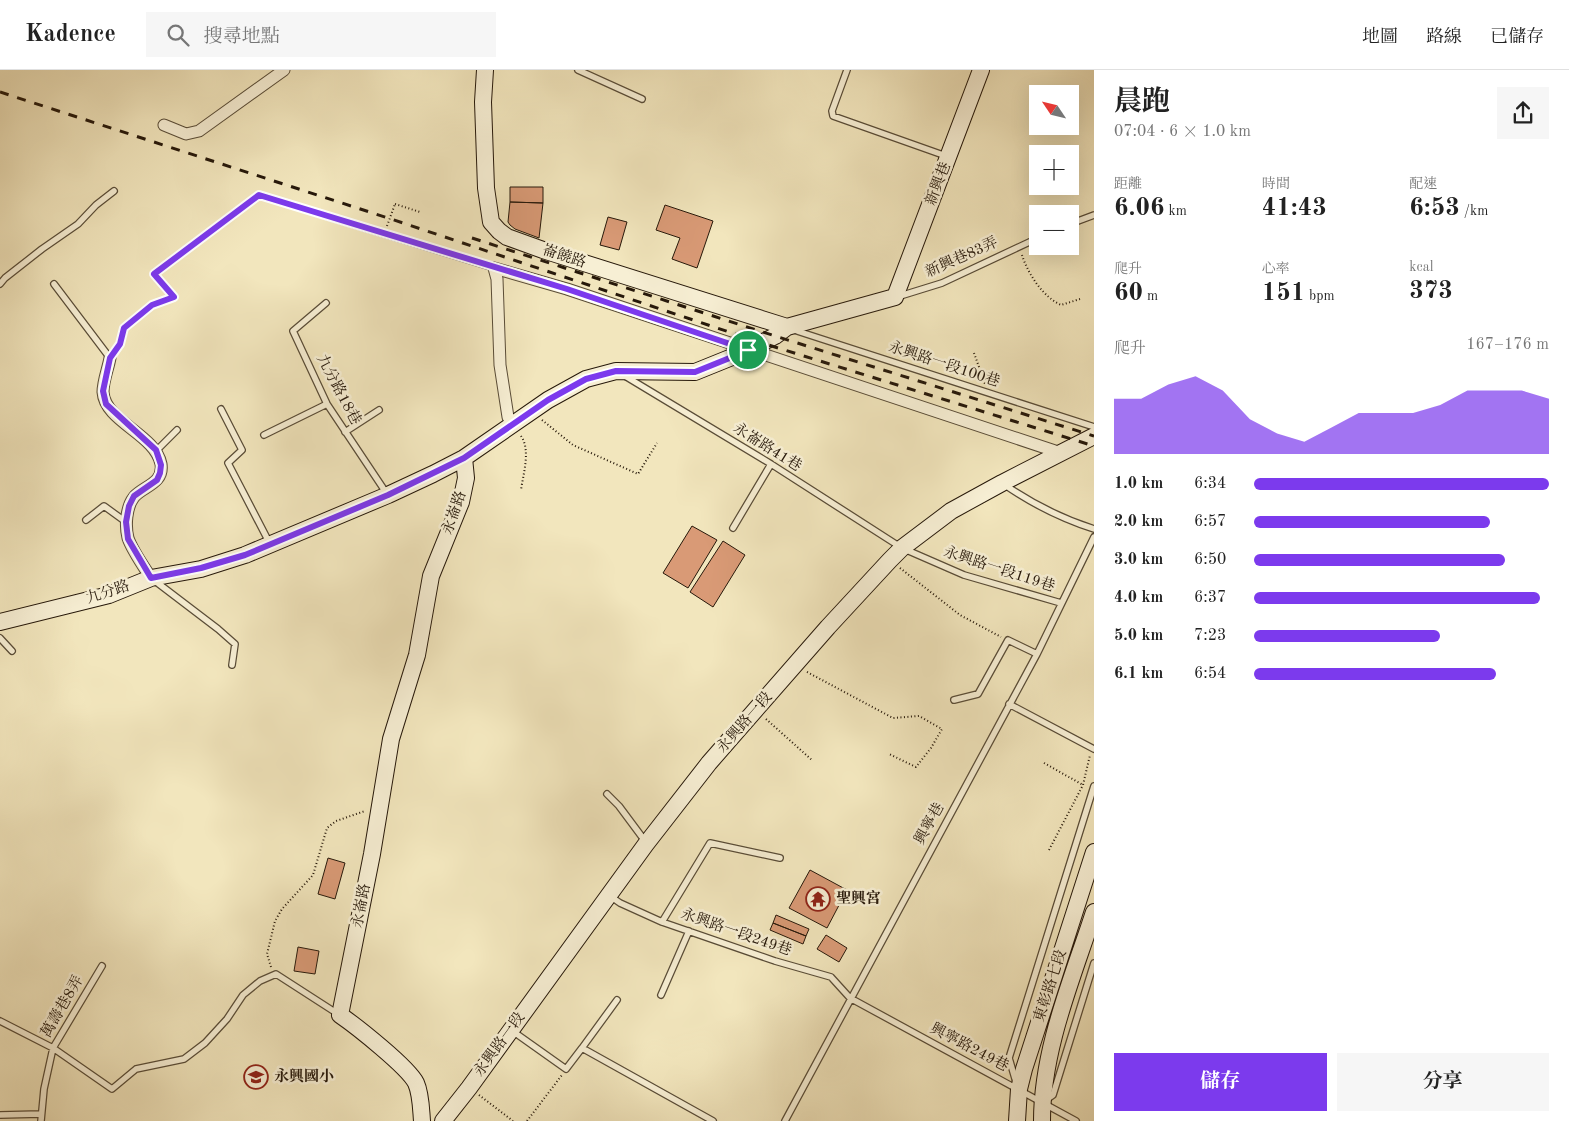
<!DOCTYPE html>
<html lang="zh-TW">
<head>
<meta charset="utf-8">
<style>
  :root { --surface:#fff; --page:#f6f6f6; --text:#222; --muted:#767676; --line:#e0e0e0; --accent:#7c3aed }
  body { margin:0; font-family:"Old Standard TT","Noto Serif TC",serif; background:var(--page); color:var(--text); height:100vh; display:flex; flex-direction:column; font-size:19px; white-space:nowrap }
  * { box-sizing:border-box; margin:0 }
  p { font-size:16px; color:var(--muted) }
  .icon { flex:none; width:28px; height:28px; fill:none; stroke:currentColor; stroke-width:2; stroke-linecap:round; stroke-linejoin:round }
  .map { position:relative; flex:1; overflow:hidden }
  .drawer { display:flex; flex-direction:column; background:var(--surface); width:475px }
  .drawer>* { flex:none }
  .needle { width:32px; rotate:305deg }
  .buttons { position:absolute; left:1029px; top:15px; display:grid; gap:10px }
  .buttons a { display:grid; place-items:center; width:50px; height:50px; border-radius:0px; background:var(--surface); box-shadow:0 5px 20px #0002; font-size:25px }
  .pin { position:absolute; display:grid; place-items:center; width:42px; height:42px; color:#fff; margin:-21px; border:2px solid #fff; border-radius:50%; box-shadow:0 1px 5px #0007 }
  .round { display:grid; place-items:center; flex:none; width:52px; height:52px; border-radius:0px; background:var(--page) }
  .overview { display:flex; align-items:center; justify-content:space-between; height:85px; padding:0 20px }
  h1 { font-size:28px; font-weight:700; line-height:38px }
  .metrics { display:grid; grid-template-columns:repeat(3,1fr); gap:8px; height:85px; padding:5px 20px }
  .metrics div { display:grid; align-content:center }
  .metrics b { font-size:25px; font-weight:700 }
  .metrics small { font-size:14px; font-weight:400 }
  .metrics p { font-size:14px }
  .chart { height:140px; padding:10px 20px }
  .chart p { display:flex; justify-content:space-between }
  .chart svg { width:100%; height:90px; margin-top:5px; fill:var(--accent); opacity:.7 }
  .cta { display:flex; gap:10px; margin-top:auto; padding:10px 20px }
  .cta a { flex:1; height:58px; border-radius:0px; background:var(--accent); color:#fff; font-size:20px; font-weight:700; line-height:58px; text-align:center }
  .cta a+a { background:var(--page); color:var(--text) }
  ul { padding:0 20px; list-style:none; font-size:16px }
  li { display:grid; grid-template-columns:80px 60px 1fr; align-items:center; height:38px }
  li i { height:12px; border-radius:6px; background:var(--accent) }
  header { display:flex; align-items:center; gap:30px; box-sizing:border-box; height:70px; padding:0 25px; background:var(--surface); border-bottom:1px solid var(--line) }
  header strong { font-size:24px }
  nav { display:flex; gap:28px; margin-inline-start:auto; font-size:18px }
  .search { width:350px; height:45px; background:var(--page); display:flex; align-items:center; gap:12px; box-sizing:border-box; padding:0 18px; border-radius:0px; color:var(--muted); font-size:19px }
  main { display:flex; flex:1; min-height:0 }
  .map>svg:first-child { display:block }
  .building { fill:#d99a76; stroke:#26180a }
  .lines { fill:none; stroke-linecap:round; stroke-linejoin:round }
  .lane-casing { stroke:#594c37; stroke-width:8 }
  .street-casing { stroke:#594c37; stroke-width:13 }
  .secondary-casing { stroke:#26180a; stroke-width:18 }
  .path { stroke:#26180a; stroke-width:2; stroke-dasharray:1 2.5; stroke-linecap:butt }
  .lane { stroke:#f7efd4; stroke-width:5.5 }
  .street { stroke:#f7efd4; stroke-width:11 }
  .secondary { stroke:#f7efd4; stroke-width:16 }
  .rail { stroke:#26180a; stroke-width:3; stroke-dasharray:9 9; stroke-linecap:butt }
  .path-bridge { stroke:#26180a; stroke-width:2; stroke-dasharray:1 2.5; stroke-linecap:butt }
  .route-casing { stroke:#fff; stroke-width:10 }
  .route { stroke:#7c3aed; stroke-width:6 }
  .labels { text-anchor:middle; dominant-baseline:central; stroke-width:5; stroke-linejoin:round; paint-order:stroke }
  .street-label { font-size:15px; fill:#26180a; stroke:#f7efd4 }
  .poi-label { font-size:15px; font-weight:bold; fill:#26180a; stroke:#f7efd4; text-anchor:start }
</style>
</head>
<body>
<header>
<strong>Kadence</strong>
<div class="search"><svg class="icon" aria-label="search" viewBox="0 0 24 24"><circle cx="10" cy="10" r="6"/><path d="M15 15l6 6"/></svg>搜尋地點</div>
<nav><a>地圖</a><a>路線</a><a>已儲存</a></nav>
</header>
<main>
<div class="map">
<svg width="1094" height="1051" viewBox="0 0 1094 1051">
  <rect width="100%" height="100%" fill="#f2e6bd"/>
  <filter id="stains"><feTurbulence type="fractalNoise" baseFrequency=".004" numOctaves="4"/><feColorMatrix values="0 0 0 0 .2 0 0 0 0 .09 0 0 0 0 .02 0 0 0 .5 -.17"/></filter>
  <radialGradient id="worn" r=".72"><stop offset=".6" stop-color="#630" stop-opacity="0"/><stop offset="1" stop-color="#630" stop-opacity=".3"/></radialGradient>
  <!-- building -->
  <path class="building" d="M510,117H543V133L510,132Z
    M510,132L543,133L539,168L515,159L510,155L508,152Z
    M665,135L713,151L697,198L672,189L680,168L656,160Z
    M608,147L627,152L619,180L600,175Z
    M692,456L717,470L688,518L663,503Z
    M723,471L745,485L713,537L690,522Z
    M328,788L345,793L335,829L318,824Z
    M810,800L847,820L827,858L789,838Z
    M776,845L809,859L806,866L773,853Z
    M773,853L806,866L803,874L770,860Z
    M826,865L847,878L839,892L817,879Z
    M298,877L319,881L315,904L294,901Z"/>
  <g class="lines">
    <!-- lane casing -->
    <g class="lane-casing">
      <path id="lane" d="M578,0L642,29
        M847,0L832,41L833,46L946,86
        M1070,154L1094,145
        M0,214L5,208L42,179L78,154L96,135L114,121
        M54,214L110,288L120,274L124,258L152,235L174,227L154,204L259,125L494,198
        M900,226L942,213L1038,168
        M326,233L293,261L327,334L387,424
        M794,260L1094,357
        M625,306L771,394L902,478L964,505L1061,533
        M221,339L242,380L228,393L269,472
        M345,362L379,340
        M264,365L327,334
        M156,381L177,360
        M1005,415C1034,435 1060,448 1094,459
        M86,450L104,436L126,452
        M733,458L771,394
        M155,511L218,559L235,574L232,595
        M0,568L12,581
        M954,630L978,624L1008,570L1037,584
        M1009,634L1094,679
        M607,724L619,736L645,771
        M610,826L620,833L662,852L775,891L831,907L850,928L1076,1051
        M662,852L710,773L780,788
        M661,925L689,861
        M0,951L53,978L112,1019L136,999L184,989L205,973L227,949L243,925L260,911L276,904L338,944
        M511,960L566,999L582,978L713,1051
        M582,978L617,930
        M1016,1012L1009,988L1094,716
        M1046,1030L1053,1025L1094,893
        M0,1045L41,1044
        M41,1051L44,1019L53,978L102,896
        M785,1051L1037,584L1094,467"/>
    </g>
    <!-- street casing -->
    <g class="street-casing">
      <path id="street" d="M164,55L186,64L199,61L284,0
        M494,198L567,219L1061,383
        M494,198L497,209L500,295L508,347L513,355
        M110,288C108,299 103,311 103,322C105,352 155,364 161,394C164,414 143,416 134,427C126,437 125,456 128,468C132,480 144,497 151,508"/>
    </g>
    <!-- secondary casing -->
    <g class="secondary-casing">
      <path id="secondary" d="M485,0L483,32L486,118L491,152L499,161L507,167L543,180L787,257
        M0,552L109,525L151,508L201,499L245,485L388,425L433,404L464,388L548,330L586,309L616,301L695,302L742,283L775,266L787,257L895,227L981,0
        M422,1051C421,1039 421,1024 416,1013C408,997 356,956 340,945L372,784L391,669L417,585L431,506L461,432L466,408L464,388
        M443,1051L469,1018L646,774L709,693L828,557L890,490L902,478L951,441L1002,413L1094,366
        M1017,1051L1019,1019L1024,999L1094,782
        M1042,1051C1042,979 1072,910 1094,842"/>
    </g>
    <!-- path -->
    <path class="path" d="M395,134L420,142
      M1022,185C1028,204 1043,227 1061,235L1080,229
      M974,283L985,314
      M542,350L573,375L638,404L657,373
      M521,366C531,380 523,405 521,420
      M900,498L960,545L1001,567
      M807,602L893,648L919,646L942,659L931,678L916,697L889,684
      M766,649L813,691
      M1044,693L1083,715
      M1049,780L1083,715L1090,685
      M271,897L267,884L275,851L282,839L313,805L327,758L336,751L365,741
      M479,1025L513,1051
      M527,1051L562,1005"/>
    <!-- lane -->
    <use href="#lane" class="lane"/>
    <!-- street -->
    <use href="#street" class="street"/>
    <!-- secondary -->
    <use href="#secondary" class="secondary"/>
    <!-- rail -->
    <path class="rail" d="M0,22L388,148L762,273L1094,376
      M472,168L775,266L1094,366"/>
    <!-- path-bridge -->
    <path class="path-bridge" d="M387,156L395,134"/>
  </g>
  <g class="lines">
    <!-- route casing -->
    <g class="route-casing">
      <path id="route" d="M259,125L567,219L748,280L742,283L695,302L616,301L586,309L548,330L464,388L388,425L245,485L201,498L151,508L128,469L126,452L129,436L134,426L157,410L160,403L161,395L156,380L106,334L103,321L110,288L120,274L124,258L152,235L174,227L154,204Z"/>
    </g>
    <!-- route -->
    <use href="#route" class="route"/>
  </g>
  <!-- icons -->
  <defs>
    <g id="temple-ring" transform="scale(1.25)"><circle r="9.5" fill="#f7efd4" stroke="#8f2418" stroke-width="1.5"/><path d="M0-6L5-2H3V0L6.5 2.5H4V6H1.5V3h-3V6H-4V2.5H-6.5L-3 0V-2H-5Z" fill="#8f2418"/></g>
    <g id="school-ring" transform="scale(1.25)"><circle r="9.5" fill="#f7efd4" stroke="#8f2418" stroke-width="1.5"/><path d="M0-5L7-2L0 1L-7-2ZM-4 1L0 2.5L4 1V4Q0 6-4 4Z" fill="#8f2418"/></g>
  </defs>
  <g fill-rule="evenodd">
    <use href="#temple-ring" x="818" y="829"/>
    <use href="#school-ring" x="256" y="1007"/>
  </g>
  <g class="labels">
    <!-- street labels -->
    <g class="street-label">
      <text transform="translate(939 114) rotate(-69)">新興巷</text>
      <text transform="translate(564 187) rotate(18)">崙饒路</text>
      <text transform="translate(962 188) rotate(-24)">新興巷83弄</text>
      <text transform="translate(944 295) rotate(18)">永興路一段100巷</text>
      <text transform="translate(338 320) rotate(62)">九分路18巷</text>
      <text transform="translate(767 378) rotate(32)">永崙路41巷</text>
      <text transform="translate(455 443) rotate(-71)">永崙路</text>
      <text transform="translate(999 500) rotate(18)">永興路一段119巷</text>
      <text transform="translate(108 523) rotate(-18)">九分路</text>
      <text transform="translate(745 653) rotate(-49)">永興路一段</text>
      <text transform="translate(930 754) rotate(-61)">興寧巷</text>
      <text transform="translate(362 836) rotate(-79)">永崙路</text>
      <text transform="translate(736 863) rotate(19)">永興路一段249巷</text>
      <text transform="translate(1051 916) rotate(-72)">東彰路七段</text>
      <text transform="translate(63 937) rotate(-60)">萬壽巷8弄</text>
      <text transform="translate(500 975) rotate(-54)">永興路一段</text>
      <text transform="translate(969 978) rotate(28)">興寧路249巷</text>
    </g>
    <!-- poi labels -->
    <g class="poi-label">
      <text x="836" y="829">聖興宮</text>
      <text x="274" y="1007">永興國小</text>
    </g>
  </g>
  <rect width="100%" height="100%" filter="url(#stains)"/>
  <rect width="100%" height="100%" fill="url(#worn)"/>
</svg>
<div class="buttons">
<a><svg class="needle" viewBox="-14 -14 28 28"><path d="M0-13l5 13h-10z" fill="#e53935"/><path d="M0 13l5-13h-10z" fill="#767676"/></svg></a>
<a>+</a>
<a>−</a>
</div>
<div class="pin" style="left:748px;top:280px;background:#1e9e55"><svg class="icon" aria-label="arrive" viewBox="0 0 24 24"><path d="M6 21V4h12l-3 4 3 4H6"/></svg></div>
</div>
<section class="drawer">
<div class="overview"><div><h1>晨跑</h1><p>07:04 · 6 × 1.0 km</p></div><a class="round"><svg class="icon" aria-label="share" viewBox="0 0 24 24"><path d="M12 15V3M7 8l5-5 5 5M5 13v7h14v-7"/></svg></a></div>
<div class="metrics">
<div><p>距離</p><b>6.06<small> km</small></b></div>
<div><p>時間</p><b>41:43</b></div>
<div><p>配速</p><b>6:53<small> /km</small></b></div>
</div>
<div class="metrics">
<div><p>爬升</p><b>60<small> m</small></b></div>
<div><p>心率</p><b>151<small> bpm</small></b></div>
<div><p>kcal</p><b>373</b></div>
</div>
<div class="chart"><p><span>爬升</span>167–176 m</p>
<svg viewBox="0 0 160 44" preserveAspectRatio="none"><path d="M0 44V17L10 17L20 10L30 6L40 13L50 27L60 34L70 38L80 31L90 24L100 24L110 24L120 20L130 13L140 13L150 13L160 17V44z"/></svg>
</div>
<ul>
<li><b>1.0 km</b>6:34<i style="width:100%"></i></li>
<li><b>2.0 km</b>6:57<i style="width:80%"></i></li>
<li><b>3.0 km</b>6:50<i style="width:85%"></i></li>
<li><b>4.0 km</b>6:37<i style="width:97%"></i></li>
<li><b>5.0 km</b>7:23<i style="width:63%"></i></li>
<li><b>6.1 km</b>6:54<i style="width:82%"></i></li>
</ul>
<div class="cta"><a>儲存</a><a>分享</a></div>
</section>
</main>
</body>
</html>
